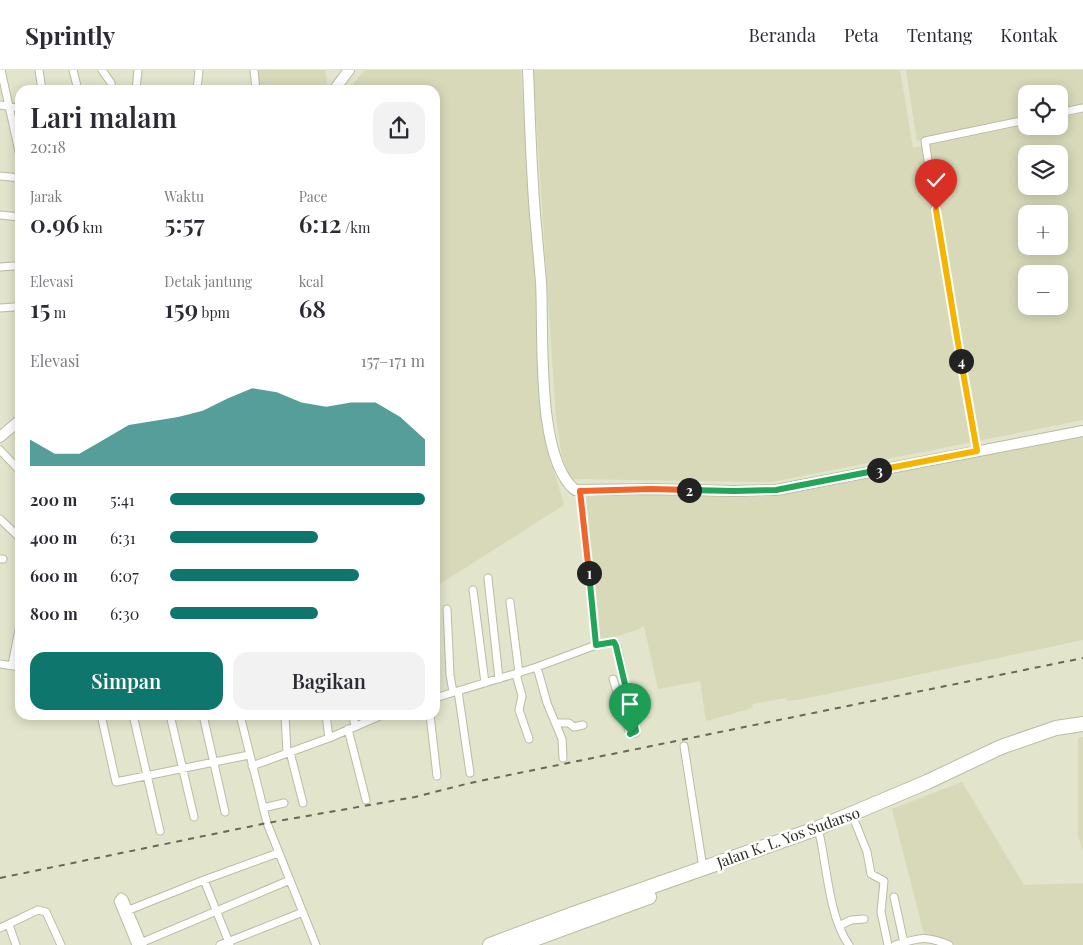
<!DOCTYPE html>
<html lang="id">
<head>
<meta charset="utf-8">
<style>
  :root { --surface:#fff; --page:#f2f2f3; --text:#2b2b33; --muted:#7c7c81; --line:#e1e1e2; --accent:#0f766e }
  body { margin:0; font-family:"Playfair Display",serif; background:var(--page); color:var(--text); height:100vh; display:flex; flex-direction:column; font-size:19px; white-space:nowrap }
  * { box-sizing:border-box; margin:0 }
  p { font-size:16px; color:var(--muted) }
  .icon { flex:none; width:28px; height:28px; fill:none; stroke:currentColor; stroke-width:2; stroke-linecap:round; stroke-linejoin:round }
  .map { position:relative; flex:1; overflow:hidden }
  .details { position:absolute; left:15px; top:15px; width:425px; height:635px; display:flex; flex-direction:column; background:var(--surface); border-radius:15px; box-shadow:0 2px 12px #0003 }
  .details>* { flex:none }
  .fabs { position:absolute; left:1018px; top:15px; display:grid; gap:10px }
  .fabs a { display:grid; place-items:center; width:50px; height:50px; border-radius:10px; background:var(--surface); box-shadow:0 2px 12px #0003; font-size:25px }
  .pin { position:absolute; display:grid; place-items:center; width:42px; height:42px; color:#fff; margin:-51px -21px; border-radius:50% 50% 50% 0; rotate:-45deg; box-shadow:0 0 5px #0007 }
  .pin .icon { rotate:45deg }
  .km { position:absolute; width:25px; height:25px; margin:-12px; border-radius:50%; background:#222; color:#fff; font-size:14px; line-height:25px; text-align:center }
  .round { display:grid; place-items:center; flex:none; width:52px; height:52px; border-radius:15px; background:var(--page) }
  .overview { display:flex; align-items:center; justify-content:space-between; height:85px; padding:0 15px }
  h1 { font-size:28px; font-weight:600; line-height:38px }
  .figures { display:grid; grid-template-columns:repeat(3,1fr); gap:8px; height:85px; padding:5px 15px }
  .figures div { display:grid; align-content:center }
  .figures b { font-size:25px; font-weight:600 }
  .figures small { font-size:14px; font-weight:400 }
  .figures p { font-size:14px }
  .chart { height:140px; padding:10px 15px }
  .chart p { display:flex; justify-content:space-between }
  .chart svg { width:100%; height:90px; margin-top:5px; fill:var(--accent); opacity:.7 }
  .button { display:flex; gap:10px; margin-top:auto; padding:10px 15px }
  .button a { flex:1; height:58px; border-radius:15px; background:var(--accent); color:#fff; font-size:20px; font-weight:600; line-height:58px; text-align:center }
  .button a+a { background:var(--page); color:var(--text) }
  ul { padding:0 15px; list-style:none; font-size:16px }
  li { display:grid; grid-template-columns:80px 60px 1fr; align-items:center; height:38px }
  li i { height:12px; border-radius:6px; background:var(--accent) }
  header { display:flex; align-items:center; gap:30px; box-sizing:border-box; height:70px; padding:0 25px; background:var(--surface); border-bottom:1px solid var(--line) }
  header strong { font-size:24px }
  nav { display:flex; gap:28px; margin-inline-start:auto; font-size:18px }
  .map>svg:first-child { display:block }
  .built { fill:#d7d9b9; fill-rule:evenodd }
  .lines { fill:none; stroke-linecap:round; stroke-linejoin:round }
  .street-casing { stroke:#babca4; stroke-width:9 }
  .secondary-casing { stroke:#babca4; stroke-width:12 }
  .highway-casing { stroke:#babca4; stroke-width:16 }
  .street { stroke:#fff; stroke-width:7 }
  .secondary { stroke:#fff; stroke-width:10 }
  .highway { stroke:#fff; stroke-width:14 }
  .rail { stroke:#676859; stroke-width:2; stroke-dasharray:6 6; stroke-linecap:butt }
  .split-1-casing { stroke:#fff; stroke-width:10 }
  .split-2-casing { stroke:#fff; stroke-width:10 }
  .split-3-casing { stroke:#fff; stroke-width:10 }
  .split-4-casing { stroke:#fff; stroke-width:10 }
  .split-5-casing { stroke:#fff; stroke-width:10 }
  .split-1 { stroke:#22a559; stroke-width:6 }
  .split-2 { stroke:#f0652b; stroke-width:6 }
  .split-3 { stroke:#22a559; stroke-width:6 }
  .split-4 { stroke:#f5b400; stroke-width:6 }
  .split-5 { stroke:#f5b400; stroke-width:6 }
  .labels { text-anchor:middle; dominant-baseline:central; stroke-width:5; stroke-linejoin:round; paint-order:stroke }
  .street-label { font-size:15px; fill:#2a2a21; stroke:#fff }
</style>
</head>
<body>
<header>
<strong>Sprintly</strong>
<nav><a>Beranda</a><a>Peta</a><a>Tentang</a><a>Kontak</a></nav>
</header>
<div class="map">
<svg width="1083" height="875" viewBox="0 0 1083 875">
  <rect width="100%" height="100%" fill="#e2e4cb"/>
  <!-- built -->
  <path class="built" d="M251,0H325L328,20H253Z
    M365,0H521L546,374L564,435L435,517V20H348Z
    M533,0H900L913,78L1026,55V56H1059V48L1083,43V350L772,412L571,409L562,387L556,348ZM1026,84H1059V116H1026ZM1026,144H1059V176H1026ZM1026,204H1059V236H1026Z
    M906,0H1083V35L1059,40V24H1026V47L917,71Z
    M1083,364V570L798,630L787,631L786,628L752,634L753,638L706,651L700,611L658,619L644,556L637,560L599,572L584,425L655,424L766,427Z
    M1083,667V782L1078,766V668Z
    M962,712L1024,815L1083,813V875H956L924,864L892,739Z"/>
  <g class="lines">
    <!-- street casing -->
    <g class="street-casing">
      <path id="street" d="M1,0L20,86
        M39,0L42,20
        M73,0L78,20
        M102,0L111,13L112,20
        M254,0L256,20
        M136,20L138,0
        M197,20L199,0
        M0,35L20,38
        M1059,43L1083,38
        M0,106L20,108
        M0,145L20,147
        M0,197L14,196
        M0,238L14,237
        M0,380L20,401
        M977,381L947,208L925,71L1026,50
        M0,449L20,468
        M0,489H3
        M488,508L499,609
        M473,520L485,613
        M510,532L519,603
        M447,539L450,605L453,622
        M596,575L614,572L617,576L636,663L630,664L613,609
        M0,594L20,597
        M12,595L20,555
        M537,597L547,633L562,669L563,688
        M516,604L522,626L519,640L529,669
        M458,621L470,703
        M435,628L537,597L596,575L580,421
        M101,645L116,712L249,685
        M133,645L160,761
        M170,645L194,747
        M203,645L225,742
        M240,645L267,753L316,875
        M285,645L287,683
        M326,645L329,668
        M353,645L355,656
        M430,645L437,706
        M556,653H569L574,657L583,655
        M348,659L366,730
        M684,676L703,798
        M290,682L303,733
        M252,696L329,668L382,645
        M263,738L284,733
        M855,752L867,782L871,804L884,811L881,842L888,875
        M818,758C827,793 828,846 849,875
        M204,810L230,875
        M894,827L904,873
        M129,840L204,810L278,783
        M9,855L16,875
        M839,856L851,850L864,849
        M0,858L38,840L46,842L61,875
        M136,875L290,810
        M136,875L118,831L121,827L124,829L143,875
        M220,875L303,842
        M895,875C920,868 924,865 949,875"/>
    </g>
    <!-- secondary casing -->
    <g class="secondary-casing">
      <path id="secondary" d="M528,0C530,48 531,96 535,144C537,166 539,189 541,212C544,261 535,387 575,420L651,419L734,421L776,420L1083,361
        M334,20L349,0
        M0,367L20,350"/>
    </g>
    <!-- highway casing -->
    <g class="highway-casing">
      <path id="highway" d="M490,875L573,844L818,758L927,712L1001,677L1056,658L1083,654
        M518,875L649,827"/>
    </g>
    <!-- street -->
    <use href="#street" class="street"/>
    <!-- secondary -->
    <use href="#secondary" class="secondary"/>
    <!-- highway -->
    <use href="#highway" class="highway"/>
    <!-- rail -->
    <path class="rail" d="M0,808L267,753L415,727L470,713L1083,588"/>
  </g>
  <g class="lines">
    <!-- split-1 casing -->
    <g class="split-1-casing">
      <path id="split-1" d="M589,503L596,575L614,572L616,576L636,661L630,664"/>
    </g>
    <!-- split-2 casing -->
    <g class="split-2-casing">
      <path id="split-2" d="M589,503L580,421L651,419L689,420"/>
    </g>
    <!-- split-3 casing -->
    <g class="split-3-casing">
      <path id="split-3" d="M689,420L734,421L776,420L879,400"/>
    </g>
    <!-- split-4 casing -->
    <g class="split-4-casing">
      <path id="split-4" d="M879,400L977,381L961,291"/>
    </g>
    <!-- split-5 casing -->
    <g class="split-5-casing">
      <path id="split-5" d="M936,140L961,291"/>
    </g>
    <!-- split-1 -->
    <use href="#split-1" class="split-1"/>
    <!-- split-2 -->
    <use href="#split-2" class="split-2"/>
    <!-- split-3 -->
    <use href="#split-3" class="split-3"/>
    <!-- split-4 -->
    <use href="#split-4" class="split-4"/>
    <!-- split-5 -->
    <use href="#split-5" class="split-5"/>
  </g>
  <g class="labels">
    <!-- street labels -->
    <g class="street-label">
      <text transform="translate(788 767) rotate(-20)">Jalan K. L. Yos Sudarso</text>
    </g>
  </g>
</svg>
<div class="fabs">
<a><svg class="icon" aria-label="locate" viewBox="0 0 24 24"><circle cx="12" cy="12" r="6"/><path d="M12 2v4M12 18v4M2 12h4M18 12h4"/></svg></a>
<a><svg class="icon" aria-label="layers" viewBox="0 0 24 24"><path d="M12 4l9 5-9 5-9-5zM3 14l9 5 9-5"/></svg></a>
<a>+</a>
<a>−</a>
</div>
<div class="pin" style="left:630px;top:664px;background:#1e9e55"><svg class="icon" aria-label="arrive" viewBox="0 0 24 24"><path d="M6 21V4h12l-3 4 3 4H6"/></svg></div>
<div class="pin" style="left:936px;top:140px;background:#d93025"><svg class="icon" aria-label="check" viewBox="0 0 24 24"><path d="M5 12l5 5 9-10"/></svg></div>
<b class="km" style="left:589px;top:503px">1</b>
<b class="km" style="left:689px;top:420px">2</b>
<b class="km" style="left:879px;top:400px">3</b>
<b class="km" style="left:961px;top:291px">4</b>
<section class="details">
<div class="overview"><div><h1>Lari malam</h1><p>20:18</p></div><a class="round"><svg class="icon" aria-label="share" viewBox="0 0 24 24"><path d="M12 15V3M7 8l5-5 5 5M5 13v7h14v-7"/></svg></a></div>
<div class="figures">
<div><p>Jarak</p><b>0.96<small> km</small></b></div>
<div><p>Waktu</p><b>5:57</b></div>
<div><p>Pace</p><b>6:12<small> /km</small></b></div>
</div>
<div class="figures">
<div><p>Elevasi</p><b>15<small> m</small></b></div>
<div><p>Detak jantung</p><b>159<small> bpm</small></b></div>
<div><p>kcal</p><b>68</b></div>
</div>
<div class="chart"><p><span>Elevasi</span>157–171 m</p>
<svg viewBox="0 0 160 44" preserveAspectRatio="none"><path d="M0 44V31L10 38L20 38L30 31L40 24L50 22L60 20L70 17L80 11L90 6L100 8L110 13L120 15L130 13L140 13L150 20L160 31V44z"/></svg>
</div>
<ul>
<li><b>200 m</b>5:41<i style="width:100%"></i></li>
<li><b>400 m</b>6:31<i style="width:58%"></i></li>
<li><b>600 m</b>6:07<i style="width:74%"></i></li>
<li><b>800 m</b>6:30<i style="width:58%"></i></li>
</ul>
<div class="button"><a>Simpan</a><a>Bagikan</a></div>
</section>
</div>
</body>
</html>
